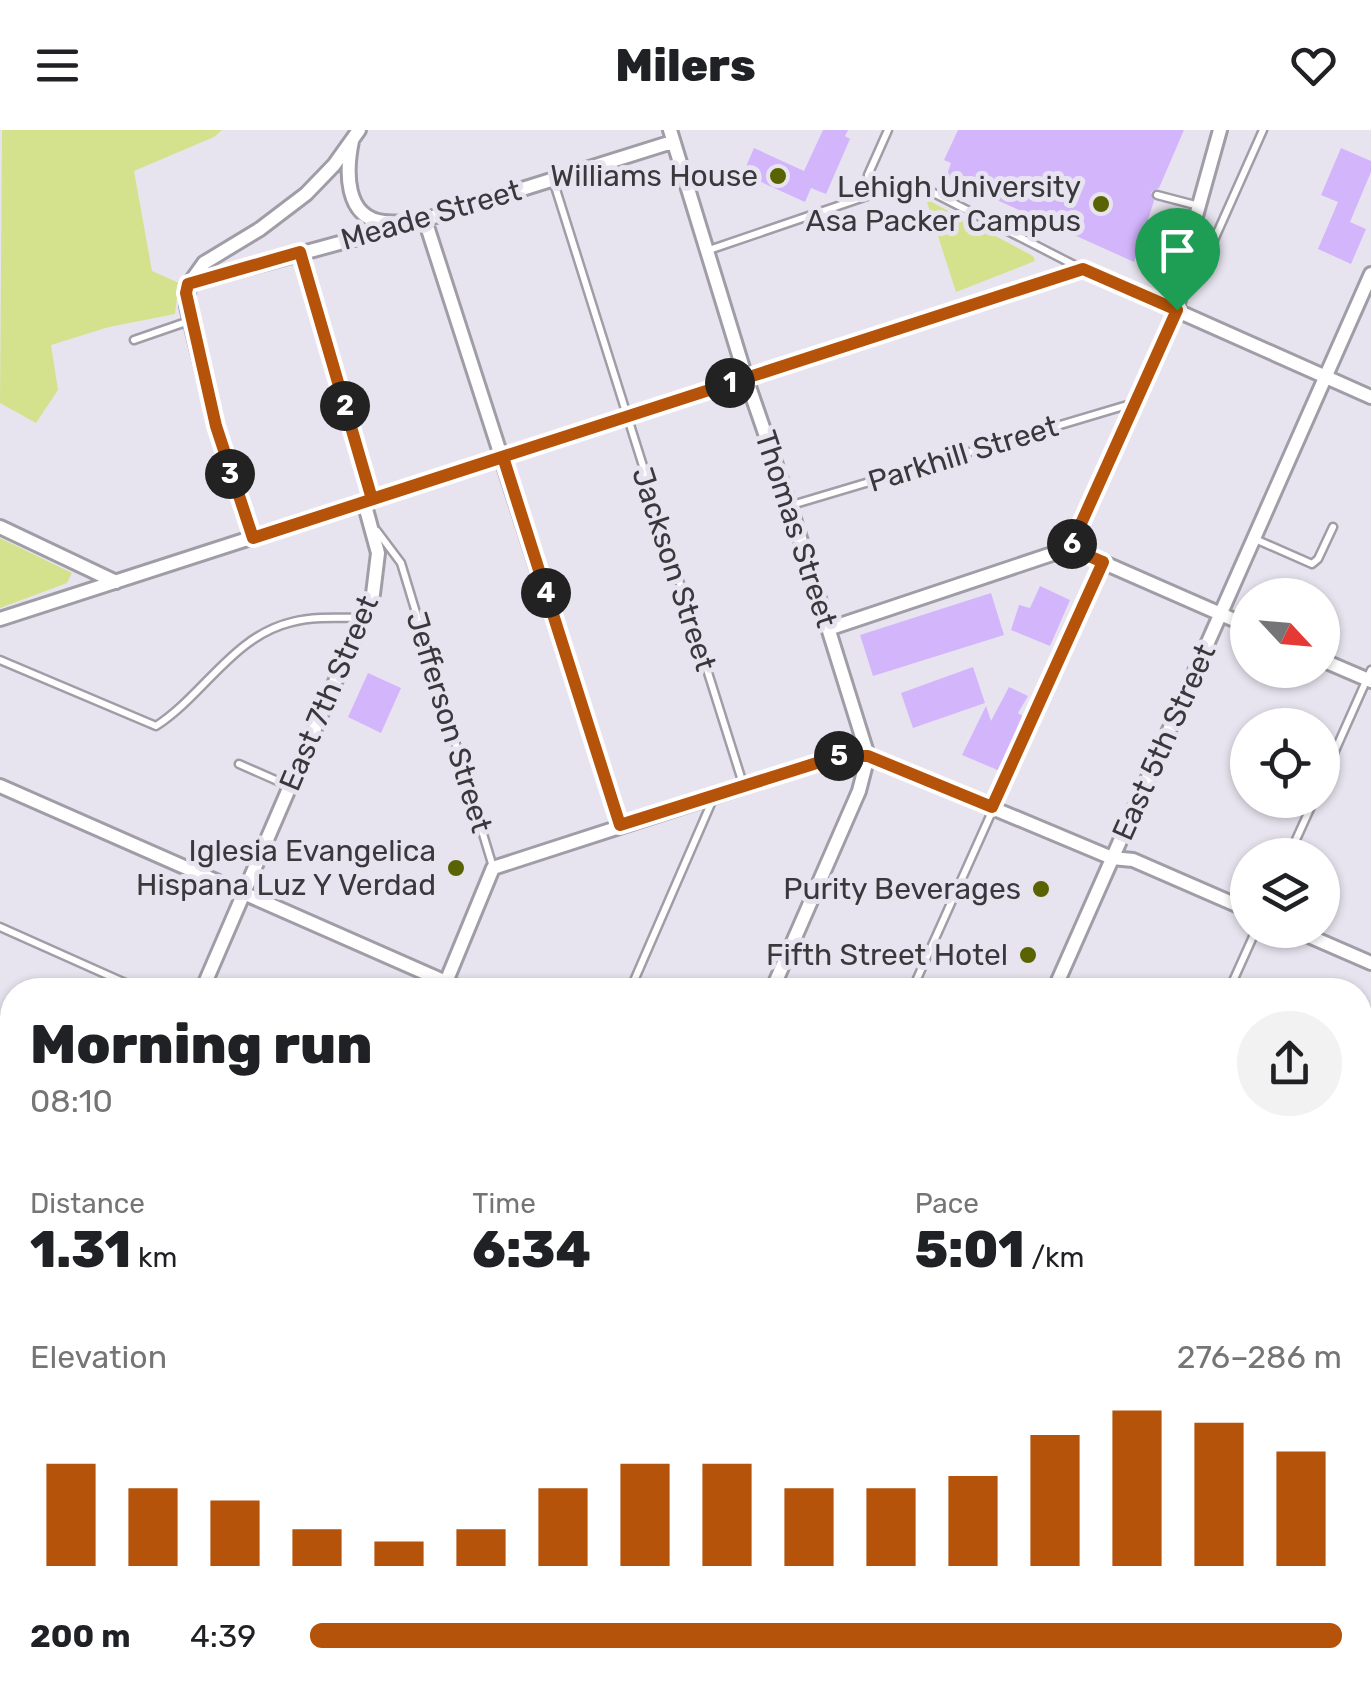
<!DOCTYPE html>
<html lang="en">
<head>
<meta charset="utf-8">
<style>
  :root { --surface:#fff; --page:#f2f2f2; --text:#202124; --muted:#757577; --accent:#b45309 }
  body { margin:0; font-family:Rubik,sans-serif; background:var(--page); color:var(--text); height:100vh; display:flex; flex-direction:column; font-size:38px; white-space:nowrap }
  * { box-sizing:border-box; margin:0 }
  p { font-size:32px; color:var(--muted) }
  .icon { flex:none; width:55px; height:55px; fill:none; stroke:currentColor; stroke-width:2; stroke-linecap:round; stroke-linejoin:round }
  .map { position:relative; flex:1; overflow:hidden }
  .details { position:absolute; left:0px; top:848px; width:1372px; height:718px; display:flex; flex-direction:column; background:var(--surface); border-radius:40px 40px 0 0; box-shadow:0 2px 8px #0004 }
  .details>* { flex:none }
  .needle { width:65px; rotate:116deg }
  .tools { position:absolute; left:1230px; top:448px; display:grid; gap:20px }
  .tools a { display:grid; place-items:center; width:110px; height:110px; border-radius:50%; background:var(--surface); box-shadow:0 2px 8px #0004; font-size:50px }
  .pin { position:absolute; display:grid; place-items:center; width:85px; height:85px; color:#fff; margin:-102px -42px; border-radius:50% 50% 50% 0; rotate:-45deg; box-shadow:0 0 10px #0007 }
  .pin .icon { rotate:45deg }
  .km { position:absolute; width:50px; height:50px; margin:-25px; border-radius:50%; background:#222; color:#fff; font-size:28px; line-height:50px; text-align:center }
  .round { display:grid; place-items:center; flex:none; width:105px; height:105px; border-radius:52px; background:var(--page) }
  .summary { display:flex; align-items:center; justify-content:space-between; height:170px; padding:0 30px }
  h1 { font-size:55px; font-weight:800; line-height:75px }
  .metrics { display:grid; grid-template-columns:repeat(3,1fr); gap:15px; height:170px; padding:10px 30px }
  .metrics div { display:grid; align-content:center }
  .metrics b { font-size:50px; font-weight:800 }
  .metrics small { font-size:28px; font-weight:400 }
  .metrics p { font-size:28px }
  .chart { height:280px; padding:20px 30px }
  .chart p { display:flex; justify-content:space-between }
  .chart svg { width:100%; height:180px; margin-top:10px; stroke:var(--accent); stroke-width:6 }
  ul { padding:0 30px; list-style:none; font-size:32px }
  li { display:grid; grid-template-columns:160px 120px 1fr; align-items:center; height:75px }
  li i { height:25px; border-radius:12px; background:var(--accent) }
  header { display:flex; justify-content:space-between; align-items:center; height:130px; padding:0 30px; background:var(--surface); font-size:45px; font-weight:800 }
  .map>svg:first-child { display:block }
  .green { fill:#d4e28e }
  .building { fill:#d3b5fc }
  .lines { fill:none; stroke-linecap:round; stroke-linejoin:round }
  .lane-casing { stroke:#a19da7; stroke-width:11 }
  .street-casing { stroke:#a19da7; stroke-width:18 }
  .secondary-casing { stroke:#a19da7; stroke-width:22 }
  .lane { stroke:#fff; stroke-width:6 }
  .street { stroke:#fff; stroke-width:12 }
  .secondary { stroke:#f4effb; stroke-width:18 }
  .route-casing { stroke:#fff; stroke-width:20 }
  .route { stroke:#b45309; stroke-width:12 }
  .poi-dot { fill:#596302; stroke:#e8e4ef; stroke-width:4 }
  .labels { text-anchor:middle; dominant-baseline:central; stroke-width:10; stroke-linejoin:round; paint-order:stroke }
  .poi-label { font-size:30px; fill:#39383c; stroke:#e8e4ef; text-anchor:end }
  .street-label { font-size:30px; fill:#39383c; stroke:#e8e4ef }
</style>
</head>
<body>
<header><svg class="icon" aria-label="menu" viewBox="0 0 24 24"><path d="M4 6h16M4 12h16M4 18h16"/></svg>Milers<svg class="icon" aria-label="heart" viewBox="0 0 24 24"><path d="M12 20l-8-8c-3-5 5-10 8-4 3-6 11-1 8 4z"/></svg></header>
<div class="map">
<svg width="1371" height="1563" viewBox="0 0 1371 1563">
  <rect width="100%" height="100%" fill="#e8e4ef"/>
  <!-- green -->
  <path class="green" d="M2,0H222L214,7L134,41L152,141L179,153L175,184L109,197L51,215L58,260L36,293L0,273Z
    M926,69L1033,126L1035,131L956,162Z
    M0,408L72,443L67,453L0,478Z
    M0,1384L12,1391V1552L198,1553L220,1563H0Z"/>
  <!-- building -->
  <path class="building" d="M823,0H848L845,6L850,9L826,64L811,58L805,72L750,47L752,42L745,39L754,18L804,41Z
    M958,0H1184L1159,58L1151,62L1154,71L1134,132L946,47L951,33L944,30Z
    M1341,18L1371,31V42L1350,92L1366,99L1351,134L1318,119L1338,72L1321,65Z
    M1040,456L1070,470L1050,516L1011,500L1019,475L1030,478Z
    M991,463L1004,505L873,546L860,505Z
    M973,537L985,573L913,598L901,563Z
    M368,543L401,558L381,603L348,587Z
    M1009,557L1028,566L1018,583L1023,586L1000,641L962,625L986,576L991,591Z"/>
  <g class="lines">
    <!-- lane casing -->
    <g class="lane-casing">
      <path id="lane" d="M553,50L744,657
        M870,65L868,45L888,0
        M1157,65L1199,76
        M709,120L870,65L901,58L922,57L1082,139
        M301,123L372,369
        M1184,166L1214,110L1263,0
        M134,210L189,191
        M792,375L1134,273
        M377,401L401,433L493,737
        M1255,409L1312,434L1318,429L1333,397
        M0,530L156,596C204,565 233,506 292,492C315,486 340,488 363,488
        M239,634L289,656
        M1322,650L1371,540
        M1289,725L1314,670
        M0,797L141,860
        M630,860L713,669
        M912,860L1103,434
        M1229,860L1256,800
        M0,1082L12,1088
        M603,1563L608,1552
        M917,1563L921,1552"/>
    </g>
    <!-- street casing -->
    <g class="street-casing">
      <path id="street" d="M670,0L746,248L790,376L868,626L859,661L772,860
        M352,11C346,40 344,88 384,92C397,94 412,91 425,90L620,695
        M417,92L672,12
        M189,154L398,97
        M0,397L116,452
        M253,408L216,296L187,176L189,154L204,133L260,99L306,64L334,35L359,0
        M1070,418L1177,180L1191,104L1220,0
        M0,489L1083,139L1371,267
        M828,499L1070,418L1248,496
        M1322,530L1371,551
        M0,656L464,860
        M1295,800L1371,833
        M446,852L493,738L839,626H868L1112,728L1133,730L1248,780
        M202,860L373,464L378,423L364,372
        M1054,860L1371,144
        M1360,1218L1370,1166
        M0,1224L12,1230
        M0,1308L12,1281
        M0,1365L12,1370
        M391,1552L409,1563
        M1101,1552L1125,1563
        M464,1563L468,1552
        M743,1563L747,1552
        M1240,1563L1245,1552"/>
    </g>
    <!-- secondary casing -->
    <g class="secondary-casing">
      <path id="secondary" d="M0,940L12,945
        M1360,957L1371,932
        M1360,1500L1371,1504
        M1093,1563L1097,1552"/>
    </g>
    <!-- lane -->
    <use href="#lane" class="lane"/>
    <!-- street -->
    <use href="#street" class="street"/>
    <!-- secondary -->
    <use href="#secondary" class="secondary"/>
  </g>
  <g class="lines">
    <!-- route casing -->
    <g class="route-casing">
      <path id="route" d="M1177,180L1083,139L372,369L300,122L188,154L186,163L216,296L253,408L503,327L620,695L839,626H868L992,677L1103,432L1070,418L1177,180"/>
    </g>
    <!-- route -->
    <use href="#route" class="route"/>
  </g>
  <!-- markers -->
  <g class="poi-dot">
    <circle cx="778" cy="46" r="10"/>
    <circle cx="1101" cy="74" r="10"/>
    <circle cx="456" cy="738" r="10"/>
    <circle cx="1041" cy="759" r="10"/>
    <circle cx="1028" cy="825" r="10"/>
  </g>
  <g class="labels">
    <!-- poi labels -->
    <g class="poi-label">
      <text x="758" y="46">Williams House</text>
      <text x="1081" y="57">Lehigh University<tspan x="1081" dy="34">Asa Packer Campus</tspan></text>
      <text x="436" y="721">Iglesia Evangelica<tspan x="436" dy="34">Hispana Luz Y Verdad</tspan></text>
      <text x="1021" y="759">Purity Beverages</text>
      <text x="1008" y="825">Fifth Street Hotel</text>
    </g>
    <!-- street labels -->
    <g class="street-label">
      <text transform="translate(431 85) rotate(-16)">Meade Street</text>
      <text transform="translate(963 324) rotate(-17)">Parkhill Street</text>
      <text transform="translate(796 399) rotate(72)">Thomas Street</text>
      <text transform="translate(674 439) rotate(72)">Jackson Street</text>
      <text transform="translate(329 563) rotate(-67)">East 7th Street</text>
      <text transform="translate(449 592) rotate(73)">Jefferson Street</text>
      <text transform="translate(1164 612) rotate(-66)">East 5th Street</text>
    </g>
  </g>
</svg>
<div class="tools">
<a><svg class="needle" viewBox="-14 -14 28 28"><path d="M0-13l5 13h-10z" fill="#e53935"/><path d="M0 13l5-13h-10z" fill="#757577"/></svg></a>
<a><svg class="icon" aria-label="locate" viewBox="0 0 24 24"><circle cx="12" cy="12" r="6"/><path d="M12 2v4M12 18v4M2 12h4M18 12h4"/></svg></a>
<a><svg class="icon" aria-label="layers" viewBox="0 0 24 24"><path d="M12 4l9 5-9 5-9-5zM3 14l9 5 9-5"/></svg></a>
</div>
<div class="pin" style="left:1177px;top:180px;background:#1e9e55"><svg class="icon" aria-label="arrive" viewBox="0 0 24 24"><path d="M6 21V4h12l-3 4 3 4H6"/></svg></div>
<b class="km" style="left:730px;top:253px">1</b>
<b class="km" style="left:345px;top:276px">2</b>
<b class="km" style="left:230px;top:344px">3</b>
<b class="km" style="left:546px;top:463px">4</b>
<b class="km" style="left:839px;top:626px">5</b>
<b class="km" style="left:1072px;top:414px">6</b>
<section class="details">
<div class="summary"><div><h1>Morning run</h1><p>08:10</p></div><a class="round"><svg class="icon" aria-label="share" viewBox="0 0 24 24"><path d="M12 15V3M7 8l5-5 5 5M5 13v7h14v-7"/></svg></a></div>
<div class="metrics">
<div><p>Distance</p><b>1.31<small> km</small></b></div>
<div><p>Time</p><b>6:34</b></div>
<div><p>Pace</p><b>5:01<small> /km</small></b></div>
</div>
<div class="chart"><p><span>Elevation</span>276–286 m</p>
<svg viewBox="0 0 160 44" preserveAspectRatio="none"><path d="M5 44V19M15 44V25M25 44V28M35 44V35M45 44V38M55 44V35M65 44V25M75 44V19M85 44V19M95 44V25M105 44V25M115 44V22M125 44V12M135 44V6M145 44V9M155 44V16"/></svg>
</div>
<ul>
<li><b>200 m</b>4:39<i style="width:100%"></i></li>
</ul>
</section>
</div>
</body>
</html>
